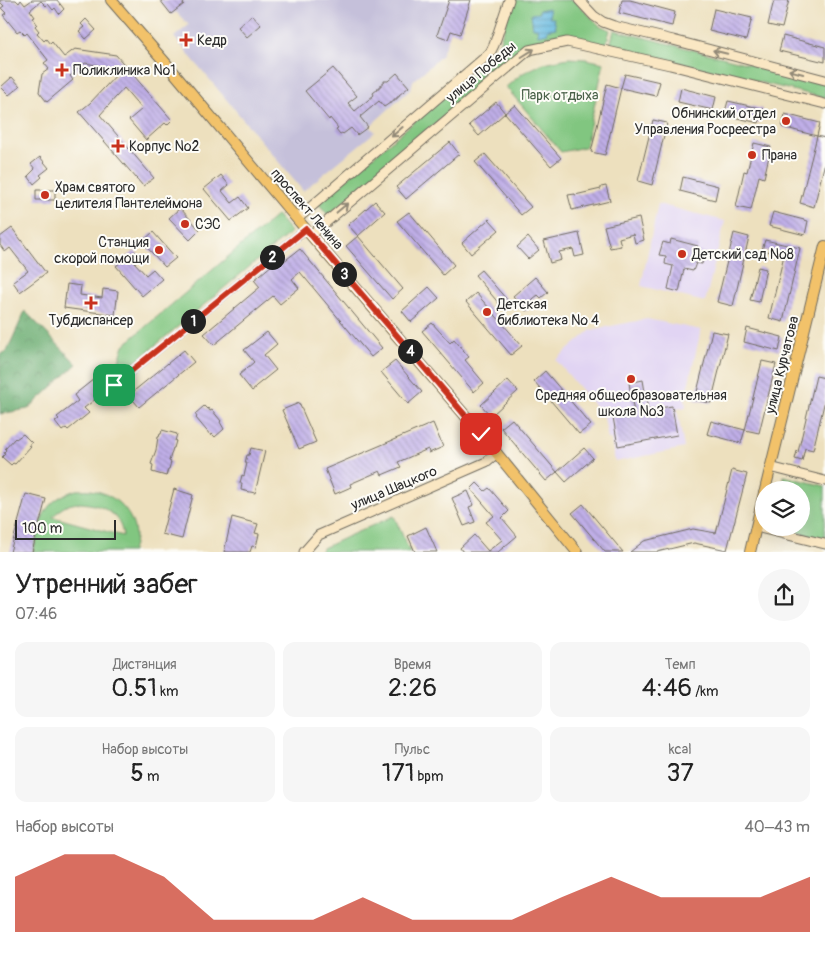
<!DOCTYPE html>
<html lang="ru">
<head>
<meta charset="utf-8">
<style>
  :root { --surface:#fff; --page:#f6f6f6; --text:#222; --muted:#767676; --accent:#c8321e }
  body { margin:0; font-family:Pangolin,sans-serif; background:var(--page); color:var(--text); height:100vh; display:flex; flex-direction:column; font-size:19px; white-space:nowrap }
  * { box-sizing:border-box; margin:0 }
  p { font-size:16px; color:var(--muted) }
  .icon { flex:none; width:28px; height:28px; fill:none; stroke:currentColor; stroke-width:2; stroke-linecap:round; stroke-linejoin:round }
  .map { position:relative; height:552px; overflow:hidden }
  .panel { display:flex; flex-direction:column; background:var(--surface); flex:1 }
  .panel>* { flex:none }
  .fabs { position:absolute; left:755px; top:481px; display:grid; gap:10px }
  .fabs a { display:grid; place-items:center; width:55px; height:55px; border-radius:50%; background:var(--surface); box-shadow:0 5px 20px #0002; font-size:25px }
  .scale { position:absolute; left:15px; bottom:12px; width:101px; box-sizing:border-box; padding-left:5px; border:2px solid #2b2b2b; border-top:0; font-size:14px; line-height:18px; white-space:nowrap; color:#2b2b2b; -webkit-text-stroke:4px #fdfcf7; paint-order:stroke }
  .pin { position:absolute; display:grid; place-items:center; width:42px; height:42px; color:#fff; margin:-21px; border-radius:10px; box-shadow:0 2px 8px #0006 }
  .km { position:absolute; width:25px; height:25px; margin:-12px; border-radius:50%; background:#222; color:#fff; font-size:14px; line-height:25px; text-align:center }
  .round { display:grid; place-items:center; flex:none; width:52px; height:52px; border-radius:26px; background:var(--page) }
  .headline { display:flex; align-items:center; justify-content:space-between; height:85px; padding:0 15px }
  h1 { font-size:28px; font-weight:600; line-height:38px }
  .stats { display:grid; grid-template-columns:repeat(3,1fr); gap:8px; height:85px; padding:5px 15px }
  .stats div { display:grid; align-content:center; border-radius:12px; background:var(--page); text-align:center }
  .stats b { font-size:25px; font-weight:600 }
  .stats small { font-size:14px; font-weight:400 }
  .stats p { font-size:14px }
  .chart { height:140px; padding:10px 15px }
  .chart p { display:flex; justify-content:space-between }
  .chart svg { width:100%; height:90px; margin-top:5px; fill:var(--accent); opacity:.7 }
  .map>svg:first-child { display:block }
  .built { fill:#e1d4f3 }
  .industrial { fill:#c5c0da }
  .green { fill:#81c680; stroke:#567856; fill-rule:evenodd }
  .forest { fill:url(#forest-crowns); stroke:#4a6b4c }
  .water { fill:url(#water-rules); stroke:#477285 }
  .building { fill:url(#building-back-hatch) }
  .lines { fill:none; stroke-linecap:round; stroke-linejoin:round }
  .street-casing { stroke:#6f6a5e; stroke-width:9 }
  .secondary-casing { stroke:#6f6a5e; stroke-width:11 }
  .primary-casing { stroke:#6f6a5e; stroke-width:12 }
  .street { stroke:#fff; stroke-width:6 }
  .secondary { stroke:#fae7c3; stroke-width:9 }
  .primary { stroke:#f2c26a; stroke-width:10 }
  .oneway { stroke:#928977 }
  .route-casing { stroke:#fff; stroke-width:10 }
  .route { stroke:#c8321e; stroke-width:6 }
  .poi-dot { fill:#c8321e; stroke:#fdfcf7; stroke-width:2 }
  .labels { text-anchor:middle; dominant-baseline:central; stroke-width:4; stroke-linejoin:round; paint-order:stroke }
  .poi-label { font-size:14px; fill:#2b2b2b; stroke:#fdfcf7; text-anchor:start }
  .street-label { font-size:14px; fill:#2b2b2b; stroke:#fdfcf7 }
  .park-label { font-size:14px; fill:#496149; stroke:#fdfcf7 }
</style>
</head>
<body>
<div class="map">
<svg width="825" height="552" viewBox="0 0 825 552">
  <defs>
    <pattern id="forest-crowns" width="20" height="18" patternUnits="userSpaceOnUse" patternTransform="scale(1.25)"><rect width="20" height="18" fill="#68ab6e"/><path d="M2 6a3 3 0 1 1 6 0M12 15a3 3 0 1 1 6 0" fill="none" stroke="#568b5b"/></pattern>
    <pattern id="water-rules" width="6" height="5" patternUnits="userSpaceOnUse" patternTransform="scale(1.25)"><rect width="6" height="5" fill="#63b8df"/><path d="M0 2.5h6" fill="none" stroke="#5296b5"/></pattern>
    <pattern id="building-back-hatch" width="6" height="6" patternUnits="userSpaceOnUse" patternTransform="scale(1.25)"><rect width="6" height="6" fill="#c0afe8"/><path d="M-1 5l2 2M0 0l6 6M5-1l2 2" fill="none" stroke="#9c8fbc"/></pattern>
  </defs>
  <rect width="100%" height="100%" fill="#fdfcf7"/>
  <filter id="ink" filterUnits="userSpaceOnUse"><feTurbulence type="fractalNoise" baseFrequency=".02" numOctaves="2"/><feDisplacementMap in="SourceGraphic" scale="10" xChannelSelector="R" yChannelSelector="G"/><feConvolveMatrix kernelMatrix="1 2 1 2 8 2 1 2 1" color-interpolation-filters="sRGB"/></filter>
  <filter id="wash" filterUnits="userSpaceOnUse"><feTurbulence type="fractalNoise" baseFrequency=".0096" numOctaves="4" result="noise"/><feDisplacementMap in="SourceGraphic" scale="20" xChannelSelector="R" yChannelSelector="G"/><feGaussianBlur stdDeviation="1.12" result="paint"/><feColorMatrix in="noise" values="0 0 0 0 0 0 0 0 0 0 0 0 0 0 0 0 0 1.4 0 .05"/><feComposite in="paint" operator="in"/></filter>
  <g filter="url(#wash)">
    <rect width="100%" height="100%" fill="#ede0be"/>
    <!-- built -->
    <path class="built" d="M658,204L725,221L705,302L641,286Z
      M647,319L701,330L685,399L686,407L677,409L684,448L615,462L611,439H608L604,417L556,360L591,330Z"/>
    <!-- industrial -->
    <path class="industrial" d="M159,0H449L438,35L448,39L441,56L413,81L411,89L370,126L375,132L303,191L174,37L189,25L176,12L171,15Z"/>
    <!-- green -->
    <path class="green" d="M513,0H574L599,25L610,30L606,45L565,37L530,46L490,79L480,67L497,50Z
      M614,30L825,83V98L610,46Z
      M568,58L586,59L604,63L585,147L561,152L506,87L523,73L544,63Z
      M478,68L488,80L328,215L318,203Z
      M277,215L291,232L114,380L107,371L119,361L124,345Z
      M784,476L825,486V539L779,528H801V490H781Z
      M76,490C82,490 89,489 96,491C116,495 135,515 135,536C135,542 133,547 132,552H33C42,520 40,502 76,490ZM79,503C101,504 120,512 123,536L53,517C60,508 67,504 79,503Z
      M394,516L410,552H320L323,548L353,534Z"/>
    <!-- forest -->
    <path class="forest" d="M25,311L77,364L28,409L0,414V354L7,351Z"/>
    <!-- water -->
    <path class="water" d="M549,8L550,18H554L556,28L547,30L548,33L538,35L537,28H533L531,14L539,13V10Z"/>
    <g id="blocks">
      <!-- building -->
      <path class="building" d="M0,0H16L19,3L21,0L25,5L32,0H57L64,9L59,14L55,8L53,10L48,4L46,6L41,1L30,10L35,17L33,18L37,24L35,26L39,31L37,33L44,41L46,39L50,44L52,42L64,57L75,49L116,55L172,120L167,125L165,123L146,140L129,120L142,109L124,88L100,115L154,178L143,186L79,112L90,103L118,73L113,68L85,63L70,76L73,80L47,102L39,92L42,74L49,69L44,63L48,60L27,33L25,35L20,30L17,32L3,15L6,13L1,8L4,6L0,2Z
        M160,0H181L184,4L171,14Z
        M449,0H471L460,34L451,31L448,39L437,35Z
        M622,0H630L675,12L672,26L619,13Z
        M774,0H789L782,28L768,25Z
        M714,9L752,18L746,40L709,31Z
        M252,15L261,25L247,37L238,27Z
        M86,19L96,30L86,39L79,31L84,27L81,24Z
        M783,36L825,47V62L779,51Z
        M333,68L357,96L348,103L355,111L374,95L373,93L378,89V87H380V85H382V83H384V81H388L397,73L409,87L399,95V97H397V99H394V101H392V103H390L384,107L379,101L360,117L368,127L357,135L351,128L343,134L342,133L340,134L336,129L338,128L330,118L329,120L305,91Z
        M625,74L660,82L656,96L621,88Z
        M12,77L20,86L9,95L1,87Z
        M607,84L621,88L605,155L591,152Z
        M681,88L716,97L713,110L678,102Z
        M728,101L763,109L759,123L724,115Z
        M496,102L505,113L479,136L469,125Z
        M515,105L561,158L551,166L505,113Z
        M785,114L820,123L817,136L782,127Z
        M653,120L667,123L652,185L638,181Z
        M817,136L825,138V162L814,207L800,203Z
        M450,142L459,154L406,199L396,187Z
        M754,143L771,147L764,178L759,176L751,210L736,207L744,171L747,172Z
        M485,154L531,207L521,215L475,162Z
        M40,157L49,168L40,175L42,177L34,184L28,176L35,169L31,164Z
        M221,175L229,185L222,191L232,203L240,197L248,208L231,221L204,189Z
        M683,177L718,186L715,200L680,191Z
        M606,186L610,201L572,210L568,195L575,194V195L601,189V187Z
        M36,190H55V200H36Z
        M375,201L385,212L358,236L348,225Z
        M180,208L200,230L190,240L169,218Z
        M409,212L454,265L443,275L397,221Z
        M773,212L808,221L805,235L769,226Z
        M639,218L644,240L635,243L633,234L619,238L621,246L610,248L604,226Z
        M489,219L499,230L471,254L462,243Z
        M12,228L46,273L20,292L13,282L28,271L10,248L5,252L0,245V237Z
        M153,232L176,258L165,267L142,242Z
        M579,233L584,255L575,257L573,249L559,252L561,260L550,263L544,241Z
        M734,233L749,237L733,306L717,302Z
        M358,236L403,289L392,299L346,246Z
        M528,237L539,250L528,259L517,247Z
        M671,239L698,246L697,251L704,253L702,264L696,263L693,271L684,269L679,292L668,289L673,266L665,264L666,256L659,255L663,242L670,244Z
        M765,240L800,248L783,322L769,318L784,255L762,250Z
        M300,249L382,348L371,357L300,272L292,279L299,288L280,304L273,296L214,345L204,334L260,287L254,280L279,259L283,262Z
        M135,251L140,257L134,262L146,275L153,269L162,279L142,296L116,266Z
        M758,267L766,269L759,302L750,300Z
        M481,270L508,301L501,306L475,275Z
        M535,277L548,292L541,298L538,295L529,302L532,306L526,311L513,296Z
        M67,284L81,286L80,295L102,298L103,289L118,291L115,315L64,308Z
        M429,287L439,298L411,322L402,311Z
        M476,293L522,346L511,355L466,302Z
        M432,323L450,343L454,339L469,357L465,360L484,383L474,392L422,331Z
        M747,328L782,337L779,351L744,342Z
        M712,331L728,334L711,403L695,400Z
        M267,332L277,344L264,355L276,370L256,386L257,387L252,391L239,375L254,362L244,350Z
        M184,350L194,362L139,407L129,395Z
        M395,361L422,392L408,404L381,372Z
        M762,361L776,364L759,433L745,430Z
        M545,371L591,425L579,434L534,381Z
        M816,376L825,378V400L813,450L805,448L802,461L795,459L797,451L798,452Z
        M94,379L96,381L99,379L106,388L103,390L105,392L84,408L89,413L68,430L66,428L62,431L55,422L59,419L57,417L78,401L74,395Z
        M508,380L518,391L491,416L481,405Z
        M643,380L648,410L672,406L677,435L618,446L613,417L634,413L629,383Z
        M299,403L316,442L299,449L282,410Z
        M204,406L207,409L208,408L210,411L212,410L221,421L220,422L224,429L215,437L212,434L211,436L196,418L197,417L195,414Z
        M512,419L557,472L546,481L501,428Z
        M711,421L745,430L741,443L707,434Z
        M433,423L443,447L429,453L428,449L398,462L401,467L382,475L380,471L350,484L351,487L335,494L325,469Z
        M162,430L177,434L175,441H176L174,448H173L169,461L171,462L169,469H168L166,476L152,472L153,465L151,464L156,450L158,437H159L160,434H161Z
        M23,434L32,443L29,445L31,446L15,464L13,463L11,465L2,457L5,454L4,452L6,450L5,449L15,438L16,439Z
        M251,448L265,451L255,493L241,490L242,483H240L242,475L244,476L247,463H245L247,455H249Z
        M584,448L593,458L566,482L557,472Z
        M732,470L747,474L727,550L694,543L657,552H630L644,541L693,529L716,533Z
        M477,483L485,491L489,488L509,511L502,518L517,536L498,552H463L460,548L474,535L488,551L502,540L486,522L494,516L471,489Z
        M174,489L193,495L182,539L162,534Z
        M468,491L474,505L469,507L475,522L464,526L452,498Z
        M26,494L46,499L32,552H10Z
        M583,504L623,552H605L572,513Z
        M232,517L258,524L255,533L259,534L256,547L252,546L250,552H224Z
        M426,527L437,552H415L408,536Z"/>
    </g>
  </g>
  <g filter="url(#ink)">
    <use href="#blocks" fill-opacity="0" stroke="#6f6a5e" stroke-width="1"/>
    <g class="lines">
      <!-- street casing -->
      <g class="street-casing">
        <path id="street" d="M114,385L306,229"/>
      </g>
      <!-- secondary casing -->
      <g class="secondary-casing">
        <path id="secondary" d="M579,0L594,16L603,22L614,26L673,40L825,80
          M297,219L490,53L494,45L509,0
          M311,235L529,50L567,42L670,65L825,104
          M770,467L825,481
          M756,527L825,544
          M304,552L319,535L486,462L497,453"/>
      </g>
      <!-- primary casing -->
      <g class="primary-casing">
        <path id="primary" d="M111,0L177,76L285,205L481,434L577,552
          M765,490L825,246
          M750,552L764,493"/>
      </g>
      <!-- street -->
      <use href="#street" class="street"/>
      <!-- secondary -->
      <use href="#secondary" class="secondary"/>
      <!-- primary -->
      <use href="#primary" class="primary"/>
    </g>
    <!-- one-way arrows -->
    <defs><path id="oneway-shaft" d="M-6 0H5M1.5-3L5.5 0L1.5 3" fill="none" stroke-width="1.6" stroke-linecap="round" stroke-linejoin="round" transform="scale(1.25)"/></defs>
    <g class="oneway">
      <use href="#oneway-shaft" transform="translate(720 52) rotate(-166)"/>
      <use href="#oneway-shaft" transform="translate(528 53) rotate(-32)"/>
      <use href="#oneway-shaft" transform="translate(796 72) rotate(-165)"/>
      <use href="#oneway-shaft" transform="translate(397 132) rotate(139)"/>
      <use href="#oneway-shaft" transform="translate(342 208) rotate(-40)"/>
    </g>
  </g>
  <g class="lines" filter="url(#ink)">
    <!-- route casing -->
    <g class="route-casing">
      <path id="route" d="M114,385L306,229L481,434"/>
    </g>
    <!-- route -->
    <use href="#route" class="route"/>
  </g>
  <!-- markers -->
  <g class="poi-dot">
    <path d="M183.5 32.5h5v5h5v5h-5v5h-5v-5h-5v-5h5z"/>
    <path d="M59.5 62.5h5v5h5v5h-5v5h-5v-5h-5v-5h5z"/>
    <circle cx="786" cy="121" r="5"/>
    <path d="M115.5 138.5h5v5h5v5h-5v5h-5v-5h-5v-5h5z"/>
    <circle cx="752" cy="155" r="5"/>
    <circle cx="45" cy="195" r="5"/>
    <circle cx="185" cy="224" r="5"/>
    <circle cx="159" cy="250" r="5"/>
    <circle cx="682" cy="254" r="5"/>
    <path d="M88.5 295.5h5v5h5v5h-5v5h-5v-5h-5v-5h5z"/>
    <circle cx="487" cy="312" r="5"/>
    <circle cx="631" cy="379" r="5"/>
  </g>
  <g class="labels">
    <!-- poi labels -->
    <g class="poi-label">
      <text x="197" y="40">Кедр</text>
      <text x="73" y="70">Поликлиника №1</text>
      <text x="776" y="113" text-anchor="end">Обнинский отдел<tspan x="776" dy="16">Управления Росреестра</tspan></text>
      <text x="129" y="146">Корпус №2</text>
      <text x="762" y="155">Прана</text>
      <text x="55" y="187">Храм святого<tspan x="55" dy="16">целителя Пантелеймона</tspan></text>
      <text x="195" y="224">СЭС</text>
      <text x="149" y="242" text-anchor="end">Станция<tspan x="149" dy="16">скорой помощи</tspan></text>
      <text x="692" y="254">Детский сад №8</text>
      <text x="497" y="304">Детская<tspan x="497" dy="16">библиотека № 4</tspan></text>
      <text x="91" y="320" text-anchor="middle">Тубдиспансер</text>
      <text x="631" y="395" text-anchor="middle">Средняя общеобразовательная<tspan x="631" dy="16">школа №3</tspan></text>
    </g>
    <!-- street labels -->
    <g class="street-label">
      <text transform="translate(481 72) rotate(-40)">улица Победы</text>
      <text transform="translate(307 209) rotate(49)">проспект Ленина</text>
      <text transform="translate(782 365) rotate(-76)">улица Курчатова</text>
      <text transform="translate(394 488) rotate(-23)">улица Шацкого</text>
    </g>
    <!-- park labels -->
    <g class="park-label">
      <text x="560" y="95">Парк отдыха</text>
    </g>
  </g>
</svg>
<div class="fabs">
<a><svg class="icon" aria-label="layers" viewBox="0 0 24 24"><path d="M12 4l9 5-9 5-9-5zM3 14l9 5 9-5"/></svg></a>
</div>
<div class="scale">100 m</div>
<div class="pin" style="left:114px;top:385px;background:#1e9e55"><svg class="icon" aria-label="arrive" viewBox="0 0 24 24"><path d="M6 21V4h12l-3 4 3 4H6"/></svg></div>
<div class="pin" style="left:481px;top:434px;background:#d93025"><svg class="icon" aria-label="check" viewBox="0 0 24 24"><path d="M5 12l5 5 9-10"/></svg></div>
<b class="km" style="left:193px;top:321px">1</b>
<b class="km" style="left:272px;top:257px">2</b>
<b class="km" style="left:344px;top:274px">3</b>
<b class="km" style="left:410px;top:351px">4</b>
</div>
<section class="panel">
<div class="headline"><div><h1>Утренний забег</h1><p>07:46</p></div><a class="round"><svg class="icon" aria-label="share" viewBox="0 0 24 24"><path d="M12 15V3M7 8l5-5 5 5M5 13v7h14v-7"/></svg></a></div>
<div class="stats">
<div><p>Дистанция</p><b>0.51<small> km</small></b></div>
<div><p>Время</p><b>2:26</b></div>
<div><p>Темп</p><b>4:46<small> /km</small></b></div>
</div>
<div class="stats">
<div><p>Набор высоты</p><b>5<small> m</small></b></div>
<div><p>Пульс</p><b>171<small> bpm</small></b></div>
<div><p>kcal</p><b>37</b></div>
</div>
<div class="chart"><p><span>Набор высоты</span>40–43 m</p>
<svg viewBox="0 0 160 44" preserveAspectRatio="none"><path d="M0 44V17L10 6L20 6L30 17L40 38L50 38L60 38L70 27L80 38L90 38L100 38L110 27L120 17L130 27L140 27L150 27L160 17V44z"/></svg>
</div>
</section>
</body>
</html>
